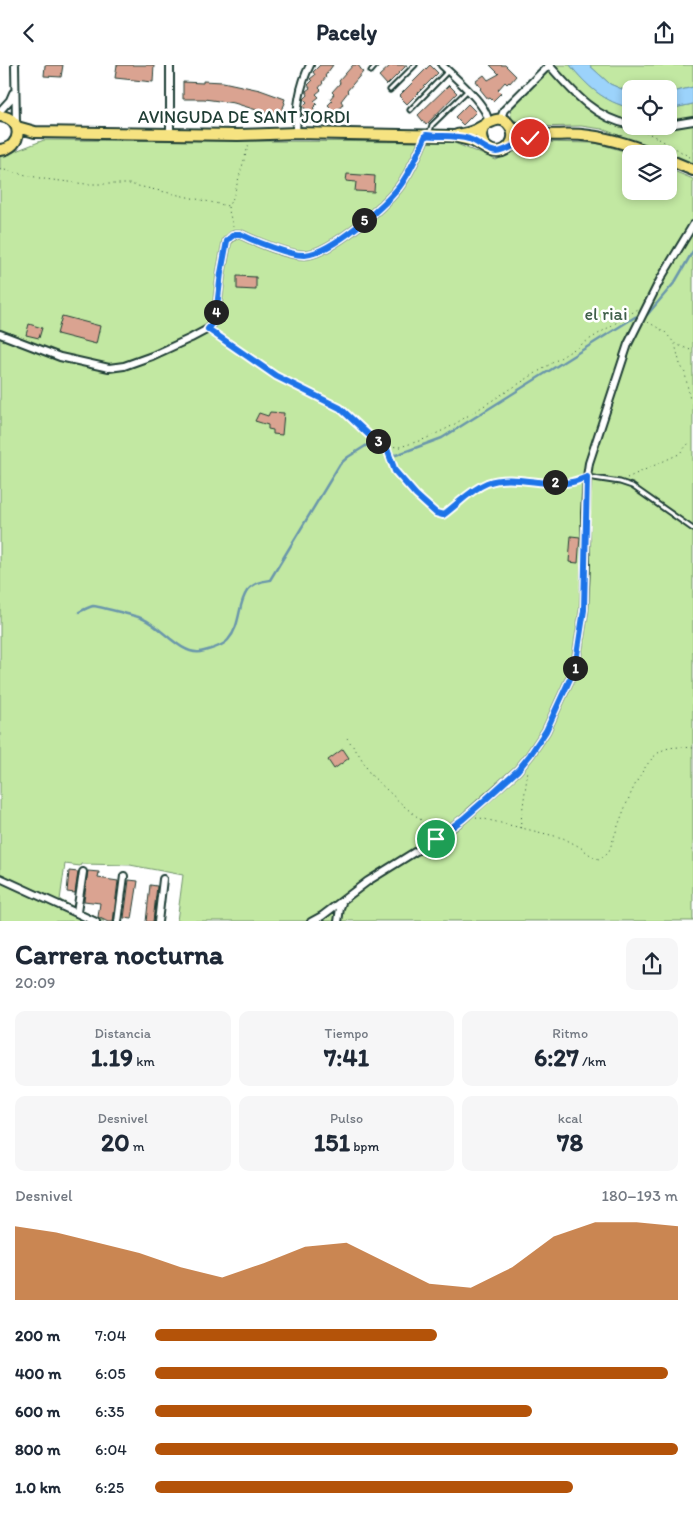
<!DOCTYPE html>
<html lang="es">
<head>
<meta charset="utf-8">
<style>
  :root { --surface:#fff; --page:#f6f6f7; --text:#1f2937; --muted:#747a83; --accent:#b45309 }
  body { margin:0; font-family:Itim,sans-serif; background:var(--page); color:var(--text); height:100vh; display:flex; flex-direction:column; font-size:19px; white-space:nowrap }
  * { box-sizing:border-box; margin:0 }
  p { font-size:16px; color:var(--muted) }
  .icon { flex:none; width:28px; height:28px; fill:none; stroke:currentColor; stroke-width:2; stroke-linecap:round; stroke-linejoin:round }
  .map { position:relative; height:856px; overflow:hidden }
  .drawer { display:flex; flex-direction:column; background:var(--surface); flex:1 }
  .drawer>* { flex:none }
  .tools { position:absolute; left:622px; top:15px; display:grid; gap:10px }
  .tools a { display:grid; place-items:center; width:55px; height:55px; border-radius:10px; background:var(--surface); box-shadow:0 2px 8px #0003; font-size:25px }
  .pin { position:absolute; display:grid; place-items:center; width:42px; height:42px; color:#fff; margin:-21px; border:2px solid #fff; border-radius:50%; box-shadow:0 1px 5px #0007 }
  .km { position:absolute; width:25px; height:25px; margin:-12px; border-radius:50%; background:#222; color:#fff; font-size:14px; line-height:25px; text-align:center }
  .round { display:grid; place-items:center; flex:none; width:52px; height:52px; border-radius:10px; background:var(--page) }
  .headline { display:flex; align-items:center; justify-content:space-between; height:85px; padding:0 15px }
  h1 { font-size:28px; font-weight:800; line-height:38px }
  .metrics { display:grid; grid-template-columns:repeat(3,1fr); gap:8px; height:85px; padding:5px 15px }
  .metrics div { display:grid; align-content:center; border-radius:10px; background:var(--page); text-align:center }
  .metrics b { font-size:25px; font-weight:800 }
  .metrics small { font-size:14px; font-weight:400 }
  .metrics p { font-size:14px }
  .chart { height:140px; padding:10px 15px }
  .chart p { display:flex; justify-content:space-between }
  .chart svg { width:100%; height:90px; margin-top:5px; fill:var(--accent); opacity:.7 }
  ul { padding:0 15px; list-style:none; font-size:16px }
  li { display:grid; grid-template-columns:80px 60px 1fr; align-items:center; height:38px }
  li i { height:12px; border-radius:6px; background:var(--accent) }
  header { display:flex; justify-content:space-between; align-items:center; height:65px; padding:0 15px; background:var(--surface); font-size:22px; font-weight:800 }
  .map>svg:first-child { display:block }
  .green { fill:#c2e8a2; stroke:#70926b }
  .water { fill:#9cd3fb; stroke:#6a97ab }
  .lines { fill:none; stroke-linecap:round; stroke-linejoin:round }
  .stream { stroke:#6a97ab; stroke-width:2.5 }
  .building { fill:#daa391; stroke:#1f3d34 }
  .lane-casing { stroke:#1f3d34; stroke-width:7 }
  .street-casing { stroke:#1f3d34; stroke-width:10 }
  .primary-casing { stroke:#1f3d34; stroke-width:14 }
  .path { stroke:#1f3d34; stroke-width:1; stroke-dasharray:1 4; stroke-linecap:butt }
  .lane { stroke:#fff; stroke-width:3 }
  .street { stroke:#fff; stroke-width:6 }
  .primary { stroke:#f6e381; stroke-width:10 }
  .route-casing { stroke:#fff; stroke-width:10 }
  .route { stroke:#1a73e8; stroke-width:6 }
  .labels { text-anchor:middle; dominant-baseline:central; stroke-width:5; stroke-linejoin:round; paint-order:stroke }
  .street-label { font-size:18px; fill:#1f3d34; stroke:#fff }
  .park-label { font-size:18px; fill:#405f4a; stroke:#fff }
</style>
</head>
<body>
<header><svg class="icon" aria-label="back" viewBox="0 0 24 24"><path d="M15 5l-7 7 7 7"/></svg>Pacely<svg class="icon" aria-label="share" viewBox="0 0 24 24"><path d="M12 15V3M7 8l5-5 5 5M5 13v7h14v-7"/></svg></header>
<div class="map">
<svg width="693" height="857" viewBox="0 0 693 857">
  <rect width="100%" height="100%" fill="#fff"/>
  <filter id="ink" filterUnits="userSpaceOnUse"><feTurbulence type="fractalNoise" baseFrequency=".02" numOctaves="2"/><feDisplacementMap in="SourceGraphic" scale="10" xChannelSelector="R" yChannelSelector="G"/><feConvolveMatrix kernelMatrix="1 2 1 2 8 2 1 2 1" color-interpolation-filters="sRGB"/></filter>
  <g filter="url(#ink)">
    <!-- green -->
    <path class="green" d="M552,0H570C588,22 603,36 631,43V61H669V44L693,39V100L669,89L602,64L581,61L528,62L512,54L510,47L514,39Z
      M589,0H693V22L669,28V24H631V28L610,19Z
      M44,75L452,77L496,95L536,77L596,78L634,89H631V126H669V104L693,114V856H177L183,810L130,800L81,799L80,801L65,799L60,835L104,856L0,857V92Z"/>
    <!-- water -->
    <path class="water" d="M570,0H589L610,19L631,28V43C604,37 587,21 570,0Z
      M693,22V39L669,44V28Z"/>
    <g class="lines">
      <!-- stream -->
      <path class="stream" d="M79,547C83,545 89,542 93,541C96,541 137,551 141,553C147,555 153,560 157,563C169,572 185,589 200,587C209,585 222,582 228,575C247,554 231,519 270,515L340,399L348,392L367,380L383,388L396,390L442,373L635,252L647,250L675,217L693,186"/>
    </g>
    <!-- building -->
    <path class="building" d="M45,0H63L61,12L44,11Z
      M117,0H154L153,17L115,13Z
      M320,0H333L325,11L326,12L322,17L323,18L319,23L321,25L316,29L319,32L314,36L317,39L313,43L316,46L312,50L315,54L311,58L302,49L306,45L303,41L307,37L304,34L308,30L306,26L310,23L308,20L312,16L310,14L315,10L313,7Z
      M353,0H358L363,7L347,26L348,27L341,36L343,39L336,48L328,40L332,36L330,34L334,29L332,27L340,18L339,16Z
      M391,0H407L387,20L379,11Z
      M430,0L438,8L407,39L399,31Z
      M490,0H505L516,11L510,18L509,17L507,19L505,17L498,25L501,28L493,36L490,33L488,34L480,24L481,23L476,16L484,10L488,15L499,9Z
      M203,16L223,17L260,25L285,34L284,37L285,38L279,52L234,38L204,34H183V17L203,18Z
      M449,20L457,28L426,60L418,50Z
      M468,39L476,47L463,60L455,52Z
      M347,109L375,111L374,127L355,126L356,117L346,116Z
      M237,211L256,212V225L237,224Z
      M62,251L100,261L96,279L57,269Z
      M29,259L42,263L39,273L26,270Z
      M270,347L284,348L282,370L273,369V365L268,364V360L255,356L259,348L268,351Z
      M571,471L580,472L578,498L569,497Z
      M343,684L349,693L334,704L328,695Z
      M69,806L78,807L75,828L67,827Z
      M88,806L99,807L98,813L118,816L113,857H108L98,852L100,838L84,836Z
      M129,815L138,816L132,854L124,853Z
      M150,820L157,821L153,857H146Z"/>
    <g class="lines">
      <!-- lane casing -->
      <g class="lane-casing">
        <path id="lane" d="M371,6L376,0
          M390,25L415,0
          M410,45L448,6
          M429,69L432,60L467,26
          M587,412L620,417L632,421L693,464"/>
      </g>
      <!-- street casing -->
      <g class="street-casing">
        <path id="street" d="M15,0L16,59
          M442,0C454,12 489,41 488,57
          M549,0C572,26 595,54 631,60
          M0,46L10,35L13,28
          M506,57L502,50L504,45L549,0
          M669,60L693,56
          M296,68C297,44 299,21 310,0
          M170,69V0
          M0,269L60,292L109,303L124,301L152,291L191,273L208,264L213,258L216,250L221,208L227,176L235,169H240C254,176 290,191 305,190C331,188 388,139 402,118C412,103 419,87 426,70
          M0,813L96,857
          M77,847L83,807
          M118,857L124,811
          M158,857L163,814
          M311,857L322,851L368,816L442,770L463,754L518,705L530,690L546,666L575,603L584,545L586,499L585,448L587,412L589,398L628,279L661,213L693,160
          M338,857L340,843L343,835"/>
      </g>
      <!-- primary casing -->
      <g class="primary-casing">
        <path id="primary" d="M0,51C24,53 23,83 0,85
          M510,61C533,74 557,68 582,70C606,72 631,80 653,89
          M17,62L35,67L238,70L296,68L454,71L473,76L489,85
          M457,70C464,69 470,68 476,65C487,59 504,45 512,65C514,70 513,76 510,80C497,98 469,77 487,58
          M669,95L693,105"/>
      </g>
      <!-- path -->
      <path class="path" d="M637,62L670,80L693,94
        M0,104L44,114L86,119H129L228,141L233,133L249,78
        M228,142L233,162
        M648,257L665,267L675,279L680,299L685,308L690,335
        M214,268L277,311L340,343L369,370L386,381L400,382L425,374L450,362L638,244
        M675,279L693,286
        M386,381C389,389 391,397 394,404C400,416 431,446 443,450C457,439 471,424 487,418C517,407 550,425 580,414
        M627,413L679,389L690,377
        M347,673L360,691L370,709L405,742L435,766
        M476,752L563,773L580,782L593,792L599,794L604,791L609,786C619,760 637,698 663,685C672,681 683,682 693,683
        M520,763L528,705"/>
      <!-- lane -->
      <use href="#lane" class="lane"/>
      <!-- street -->
      <use href="#street" class="street"/>
      <!-- primary -->
      <use href="#primary" class="primary"/>
    </g>
  </g>
  <g class="lines" filter="url(#ink)">
    <!-- route casing -->
    <g class="route-casing">
      <path id="route" d="M436,774L463,754L486,734L518,705L530,690L546,666L575,603L584,545L587,412C582,414 577,416 572,417C546,423 513,408 487,418C470,425 457,440 443,450L436,448L416,430L395,406L386,381L369,370L340,343L276,311L208,264L213,258L216,250L221,208L227,176L231,172L235,169H240C254,176 291,191 305,190C331,188 388,139 402,118C412,103 419,87 426,70C440,72 454,70 469,74C479,77 487,87 497,87C506,87 520,76 530,73"/>
    </g>
    <!-- route -->
    <use href="#route" class="route"/>
  </g>
  <g class="labels">
    <!-- street labels -->
    <g class="street-label">
      <text x="244" y="52">AVINGUDA DE SANT JORDI</text>
    </g>
    <!-- park labels -->
    <g class="park-label">
      <text x="606" y="249">el riai</text>
    </g>
  </g>
</svg>
<div class="tools">
<a><svg class="icon" aria-label="locate" viewBox="0 0 24 24"><circle cx="12" cy="12" r="6"/><path d="M12 2v4M12 18v4M2 12h4M18 12h4"/></svg></a>
<a><svg class="icon" aria-label="layers" viewBox="0 0 24 24"><path d="M12 4l9 5-9 5-9-5zM3 14l9 5 9-5"/></svg></a>
</div>
<div class="pin" style="left:436px;top:774px;background:#1e9e55"><svg class="icon" aria-label="arrive" viewBox="0 0 24 24"><path d="M6 21V4h12l-3 4 3 4H6"/></svg></div>
<div class="pin" style="left:530px;top:73px;background:#d93025"><svg class="icon" aria-label="check" viewBox="0 0 24 24"><path d="M5 12l5 5 9-10"/></svg></div>
<b class="km" style="left:575px;top:603px">1</b>
<b class="km" style="left:555px;top:417px">2</b>
<b class="km" style="left:378px;top:376px">3</b>
<b class="km" style="left:216px;top:247px">4</b>
<b class="km" style="left:364px;top:155px">5</b>
</div>
<section class="drawer">
<div class="headline"><div><h1>Carrera nocturna</h1><p>20:09</p></div><a class="round"><svg class="icon" aria-label="share" viewBox="0 0 24 24"><path d="M12 15V3M7 8l5-5 5 5M5 13v7h14v-7"/></svg></a></div>
<div class="metrics">
<div><p>Distancia</p><b>1.19<small> km</small></b></div>
<div><p>Tiempo</p><b>7:41</b></div>
<div><p>Ritmo</p><b>6:27<small> /km</small></b></div>
</div>
<div class="metrics">
<div><p>Desnivel</p><b>20<small> m</small></b></div>
<div><p>Pulso</p><b>151<small> bpm</small></b></div>
<div><p>kcal</p><b>78</b></div>
</div>
<div class="chart"><p><span>Desnivel</span>180–193 m</p>
<svg viewBox="0 0 160 44" preserveAspectRatio="none"><path d="M0 44V8L10 11L20 16L30 21L40 28L50 33L60 26L70 18L80 16L90 26L100 36L110 38L120 28L130 13L140 6L150 6L160 8V44z"/></svg>
</div>
<ul>
<li><b>200 m</b>7:04<i style="width:54%"></i></li>
<li><b>400 m</b>6:05<i style="width:98%"></i></li>
<li><b>600 m</b>6:35<i style="width:72%"></i></li>
<li><b>800 m</b>6:04<i style="width:100%"></i></li>
<li><b>1.0 km</b>6:25<i style="width:80%"></i></li>
</ul>
</section>
</body>
</html>
